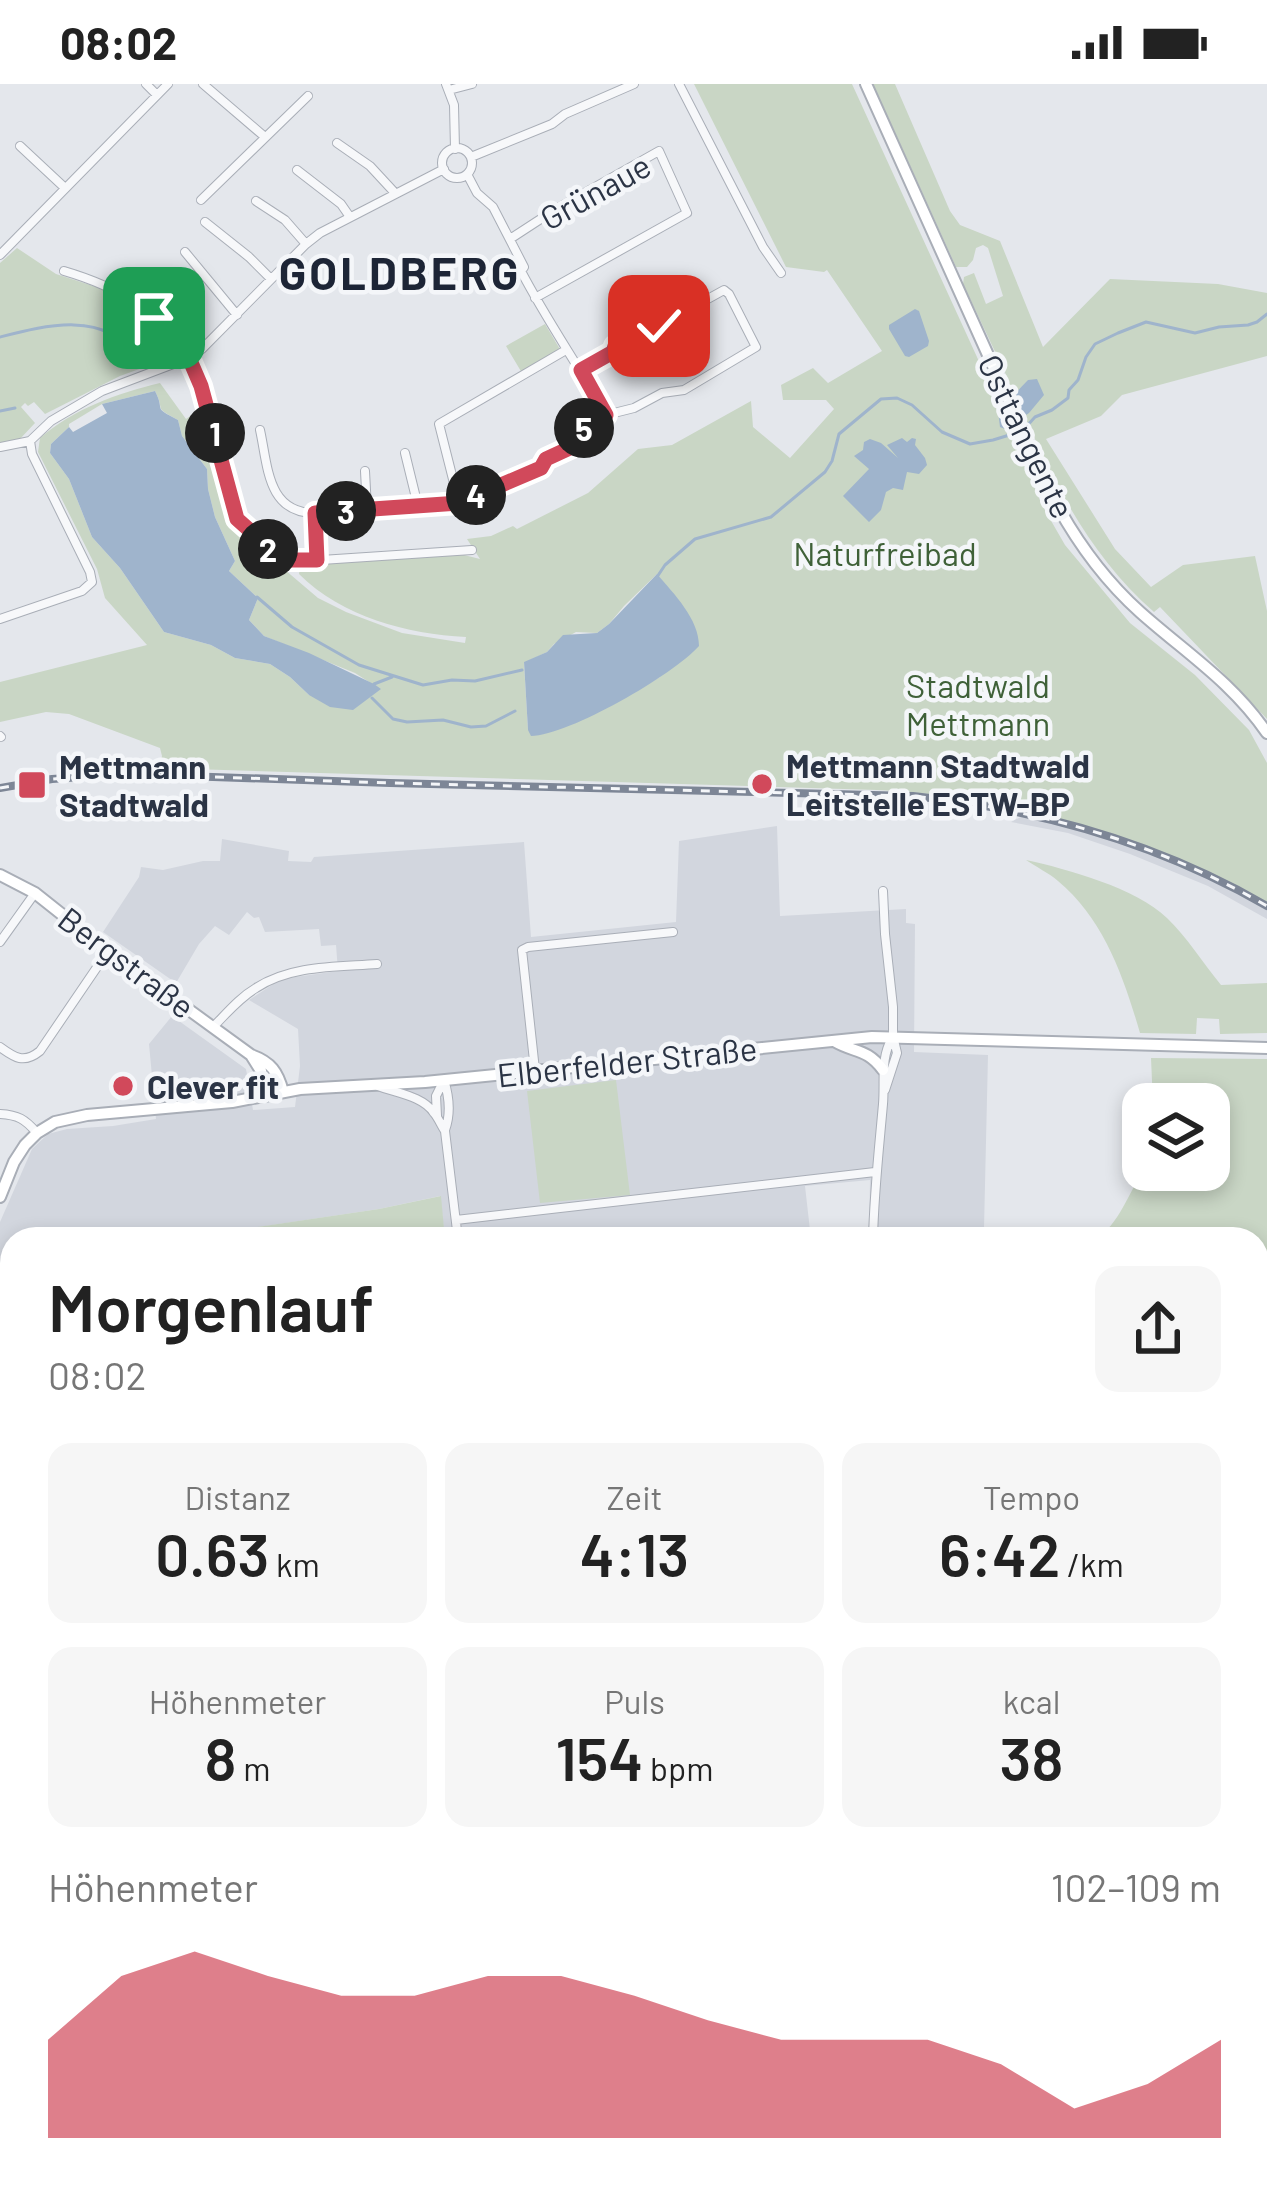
<!DOCTYPE html>
<html lang="de">
<head>
<meta charset="utf-8">
<style>
  :root { --surface:#fff; --page:#f6f6f6; --text:#222; --muted:#767676; --accent:#d1495b }
  body { margin:0; font-family:Barlow,sans-serif; background:var(--page); color:var(--text); height:100vh; display:flex; flex-direction:column; font-size:45px; white-space:nowrap }
  * { box-sizing:border-box; margin:0 }
  p { font-size:39px; color:var(--muted) }
  .icon { flex:none; width:66px; height:66px; fill:none; stroke:currentColor; stroke-width:2; stroke-linecap:round; stroke-linejoin:round }
  .map { position:relative; flex:1; overflow:hidden }
  .sheet { position:absolute; left:0px; top:1143px; width:1269px; height:975px; display:flex; flex-direction:column; background:var(--surface); border-radius:36px 36px 0 0; box-shadow:0 6px 18px #0003 }
  .sheet>* { flex:none }
  .buttons { position:absolute; left:1122px; top:999px; display:grid; gap:24px }
  .buttons a { display:grid; place-items:center; width:108px; height:108px; border-radius:24px; background:var(--surface); box-shadow:0 6px 18px #0003; font-size:60px }
  .pin { position:absolute; display:grid; place-items:center; width:102px; height:102px; color:#fff; margin:-51px; border-radius:24px; box-shadow:0 6px 18px #0006 }
  .km { position:absolute; width:60px; height:60px; margin:-30px; border-radius:50%; background:#222; color:#fff; font-size:33px; line-height:60px; text-align:center }
  .round { display:grid; place-items:center; flex:none; width:126px; height:126px; border-radius:24px; background:var(--page) }
  .headline { display:flex; align-items:center; justify-content:space-between; height:204px; padding:0 48px }
  h1 { font-size:66px; font-weight:600; line-height:90px }
  .stats { display:grid; grid-template-columns:repeat(3,1fr); gap:18px; height:204px; padding:12px 48px }
  .stats div { display:grid; align-content:center; border-radius:24px; background:var(--page); text-align:center }
  .stats b { font-size:60px; font-weight:600 }
  .stats small { font-size:33px; font-weight:400 }
  .stats p { font-size:33px }
  .chart { height:336px; padding:24px 48px }
  .chart p { display:flex; justify-content:space-between }
  .chart svg { width:100%; height:216px; margin-top:12px; fill:var(--accent); opacity:.7 }
  .status { display:flex; justify-content:space-between; align-items:center; height:84px; padding:0 60px; background:var(--surface); direction:ltr }
  .status svg { height:33px; fill:currentColor }
  .map>svg:first-child { display:block }
  .built { fill:#d2d6de }
  .green { fill:#c9d6c5; fill-rule:evenodd }
  .water { fill:#9fb4cc }
  .lines { fill:none; stroke-linecap:round; stroke-linejoin:round }
  .stream { stroke:#9fb4cc; stroke-width:3 }
  .street-casing { stroke:#a9aeb7; stroke-width:10 }
  .secondary-casing { stroke:#a9aeb7; stroke-width:14 }
  .street { stroke:#f7f8fa; stroke-width:8 }
  .secondary { stroke:#fff; stroke-width:10 }
  .rail-casing { stroke:#7d8696; stroke-width:8 }
  .rail { stroke:#f4f6f9; stroke-width:3; stroke-dasharray:9; stroke-linecap:butt }
  .route-casing { stroke:#fff; stroke-width:24 }
  .route { stroke:#d1495b; stroke-width:15 }
  .poi-dot { fill:#d1495b; stroke:#f4f6f9; stroke-width:4.5 }
  .labels { text-anchor:middle; dominant-baseline:central; stroke-width:9; stroke-linejoin:round; paint-order:stroke }
  .street-label { font-size:33px; fill:#2b3445; stroke:#f4f6f9 }
  .park-label { font-size:33px; fill:#3f6138; stroke:#f4f6f9 }
  .poi-label { font-size:33px; font-weight:bold; fill:#2b3445; stroke:#f4f6f9; text-anchor:start }
  .district-label { font-size:45px; font-weight:bold; letter-spacing:3px; fill:#1d2536; stroke:#f4f6f9 }
</style>
</head>
<body>
<div class="status"><b>08:02</b><svg viewBox="0 0 49 12"><path d="M0 12V9h3v3zM5 12V6h3v6zM10 12V3h3v9zM15 12V0h3v12zM26 1h20v11H26zM47 4h2v5h-2z"/></svg></div>
<div class="map">
<svg width="1267" height="2117" viewBox="0 0 1267 2117">
  <rect width="100%" height="100%" fill="#e4e7ec"/>
  <!-- built -->
  <path class="built" d="M1034,726L1075,737L1205,786L1267,818V835L1208,802L1130,770L1068,749L1011,738Z
    M777,742L780,832L906,825V839L915,840L914,968L988,971L984,1144L1016,1148L1015,1155H869L870,1096L805,1102L811,1155H445L440,1112L379,1125L205,1151L210,1155H12V1677L0,1672V1138L32,1065L48,1050L67,1045L113,1042L156,1035L149,960L172,932L246,985L253,1026L295,1023L300,982L298,945L249,916L281,895L338,887L336,861L321,862L319,845L265,848L259,833L254,834L247,828L229,851L215,842L199,860L176,899L103,848L139,793L141,783L163,786L203,777H220L222,755L289,767L288,777L311,778L314,773L524,758L531,853L676,838L679,757Z"/>
  <!-- green -->
  <path class="green" d="M694,0H852L993,308L1008,295L963,200L964,193L974,189L986,220L1003,212L988,164L983,161L976,164L973,176L967,183H956L873,0H895L950,127L960,141L1000,157L1043,263L1110,195L1218,200L1267,209V272L1122,311L1101,332L1046,355L1115,465L1151,503L1183,481L1255,472L1267,527V635L1160,523L1154,528C1099,480 1064,419 1034,353L1018,365L1042,421L1065,461L1130,539L1195,591L1249,646L1267,679V818C1142,751 1018,713 877,706L159,684L162,672L160,664L69,630L46,628L0,638V598L147,561L105,514L97,485L38,368L40,354C75,324 116,310 160,299L186,335L200,325L211,358L225,421L238,446L318,514L346,528L402,549L465,559L466,553C407,550 342,533 299,490L300,484L324,482L332,478L464,471L480,475L467,455L491,452L513,442L517,445L588,409L638,365L672,361L751,317L753,343L790,374L834,325L826,316H783L781,301L813,284L828,299L882,267L827,186L824,188L786,183ZM155,307C166,328 152,322 178,336L182,352L207,385L208,405L215,433L235,477L229,487L258,514L249,536L264,552L355,589L380,605L309,611L290,593L270,580L235,574L211,561L164,548L120,484L92,453L69,395L50,369L51,360L69,343V340L102,320ZM657,490L689,532L660,593L614,620L528,646L524,579L547,568L554,560L576,548L597,549L609,540L624,522Z
    M17,164L56,190L109,207L149,236L166,257L164,276L120,292L45,330L34,318L28,322L25,319L21,323L35,339L19,356L0,360V179Z
    M545,240L561,267L522,289L506,262Z
    M1026,776C1067,785 1136,804 1167,834C1187,853 1203,879 1221,901L1267,899V949L1220,950L1219,935L1197,934L1196,950L1140,949C1124,894 1104,835 1058,797C1049,789 1036,783 1026,776Z
    M1151,974L1267,975V1254L1257,1256V1155H1125L1122,1151L1116,1155H1096C1119,1140 1129,1109 1143,1086H1209V1020H1153Z
    M616,996L630,1111L540,1119L527,1007Z
    M441,1112L445,1155H210L203,1151L379,1125Z
    M196,2106H366L364,2117H195Z"/>
  <!-- water -->
  <path class="water" d="M915,225L919,227L929,257L928,262L909,273L905,272L889,245V241Z
    M1037,295L1044,311L1029,329L1005,345L1000,343L998,327L1028,296Z
    M155,307C166,328 151,322 178,336L182,352L207,385L208,405L215,433L235,477L229,487L258,514L249,536L264,552L309,569L374,600L381,605L353,626L330,623L309,611L290,593L270,580L235,574L211,561L164,548L120,484L92,453L69,395L50,369L51,360L69,343L73,348L107,329L102,320Z
    M902,354L907,358L912,354L916,355L915,361L925,374L927,381L919,390L907,388L903,406L893,404L886,408L881,426L869,438L843,412L869,385L854,372L863,366L864,358L870,355L881,359L898,374L887,361Z
    M657,490C674,510 699,535 699,562C673,591 570,651 531,652L528,646L524,578L547,568L563,551L597,549L609,540Z"/>
  <g class="lines">
    <!-- stream -->
    <path class="stream" d="M0,253C43,242 107,225 134,273
      M0,327L15,324
      M1025,344L1035,333L1052,326L1068,314L1069,306L1078,296L1086,273L1095,260L1118,249L1146,238L1195,249L1219,243L1248,241L1257,238L1267,230
      M657,493L665,481L695,455L771,433L825,388L832,377L839,350L881,315L897,314L912,321L942,348L970,360L993,356L1016,349
      M257,513L292,543L359,581L423,601L452,596L475,597L522,586
      M374,600L392,593
      M372,614L393,635L407,638L443,636L471,643L486,642L515,627
      M1259,1307L1267,1306
      M271,2106L273,2117"/>
    <!-- street casing -->
    <g class="street-casing">
      <path id="street" d="M146,0L157,11
        M203,0L265,53
        M446,0L454,21L455,65
        M679,0L763,163L781,189
        M449,6L472,0
        M337,59L370,82L395,109
        M20,62L65,104
        M442 79a15 15 0 1 1 30 0a15 15 0 1 1-30 0Z
        M471,73L552,40L565,30L634,0
        M297,86L341,120L350,133
        M467,90L477,109L493,123L524,183L521,187C547,237 579,282 606,331
        M201,116L308,12
        M256,117L285,136L306,160
        M205,138L249,173L271,195
        M510,155L556,125L659,67L687,129L535,214
        M185,168L237,231
        M0,171L168,0
        M64,187C206,229 198,310 235,429C246,448 269,472 291,478L472,466
        M260,346C268,382 267,429 315,429
        M0,363L30,357L51,337L102,307L189,274L202,265L306,160L320,149L444,85
        M405,369L418,422
        M365,387L367,425
        M459,419L439,340L566,266
        M317,476L315,429L459,419L541,384L546,375L571,363L580,347L606,331L634,324L662,309L684,306L756,263L729,210L724,206L659,242L649,243L615,262L613,268L581,286
        M0,535L82,507L92,498L90,488L32,370L30,357
        M0,652L1,653
        M883,807L885,850L893,923V952L897,969L885,1006
        M0,858L35,809
        M213,943C227,929 239,914 256,904C291,881 337,883 377,880
        M0,963C15,974 24,980 40,967L108,867
        M535,986L522,866L528,863L673,848
        M444,996C449,1012 451,1030 445,1046
        M378,1002C396,1009 423,1012 434,1029C439,1035 441,1041 445,1047L458,1155
        M0,1030C18,1031 25,1035 37,1049
        M437,1032L436,1012L444,996
        M456,1136L875,1088
        M873,1155C874,1109 879,1065 883,1020C885,996 880,975 892,954
        M0,1685L12,1690"/>
    </g>
    <!-- secondary casing -->
    <g class="secondary-casing">
      <path id="secondary" d="M866,0L1047,402C1071,450 1101,493 1140,528C1186,569 1231,597 1267,649
        M0,791L35,809L108,867L251,971C271,978 278,988 283,1008
        M834,957C854,969 867,964 883,986
        M251,971L261,987L266,1012
        M0,1113L14,1078L25,1061L37,1049L55,1038L87,1031L232,1018L300,1005L425,998L872,953L1267,964"/>
    </g>
    <!-- street -->
    <use href="#street" class="street"/>
    <!-- secondary -->
    <use href="#secondary" class="secondary"/>
    <!-- rail casing -->
    <g class="rail-casing">
      <path id="rail" d="M0,704L52,695L127,690L390,699L913,712C1038,725 1158,759 1267,822"/>
    </g>
    <!-- rail -->
    <use href="#rail" class="rail"/>
  </g>
  <g class="lines">
    <!-- route casing -->
    <g class="route-casing">
      <path id="route" d="M154,234L189,274L201,302L237,435L283,476H317L315,429L459,419L541,384L546,375L572,363L580,347L606,331L581,286L613,268L615,262L650,243L659,242"/>
    </g>
    <!-- route -->
    <use href="#route" class="route"/>
  </g>
  <!-- markers -->
  <g class="poi-dot">
    <circle cx="762" cy="700" r="12"/>
    <rect x="17" y="686" width="30" height="30" rx="6"/>
    <circle cx="123" cy="1002" r="12"/>
  </g>
  <g class="labels">
    <!-- street labels -->
    <g class="street-label">
      <text transform="translate(595 107) rotate(-29)">Grünaue</text>
      <text transform="translate(1027 352) rotate(64)">Osttangente</text>
      <text transform="translate(127 878) rotate(37)">Bergstraße</text>
      <text transform="translate(627 977) rotate(-6)">Elberfelder Straße</text>
    </g>
    <!-- park labels -->
    <g class="park-label">
      <text x="885" y="469">Naturfreibad</text>
      <text x="978" y="601">Stadtwald<tspan x="978" dy="38">Mettmann</tspan></text>
    </g>
    <!-- poi labels -->
    <g class="poi-label">
      <text x="786" y="681">Mettmann Stadtwald<tspan x="786" dy="38">Leitstelle ESTW-BP</tspan></text>
      <text x="59" y="682">Mettmann<tspan x="59" dy="38">Stadtwald</tspan></text>
      <text x="147" y="1002">Clever fit</text>
    </g>
    <!-- district labels -->
    <g class="district-label">
      <text x="400" y="188">GOLDBERG</text>
    </g>
  </g>
</svg>
<div class="buttons">
<a><svg class="icon" aria-label="layers" viewBox="0 0 24 24"><path d="M12 4l9 5-9 5-9-5zM3 14l9 5 9-5"/></svg></a>
</div>
<div class="pin" style="left:154px;top:234px;background:#1e9e55"><svg class="icon" aria-label="arrive" viewBox="0 0 24 24"><path d="M6 21V4h12l-3 4 3 4H6"/></svg></div>
<div class="pin" style="left:659px;top:242px;background:#d93025"><svg class="icon" aria-label="check" viewBox="0 0 24 24"><path d="M5 12l5 5 9-10"/></svg></div>
<b class="km" style="left:215px;top:349px">1</b>
<b class="km" style="left:268px;top:465px">2</b>
<b class="km" style="left:346px;top:427px">3</b>
<b class="km" style="left:476px;top:411px">4</b>
<b class="km" style="left:584px;top:344px">5</b>
<section class="sheet">
<div class="headline"><div><h1>Morgenlauf</h1><p>08:02</p></div><a class="round"><svg class="icon" aria-label="share" viewBox="0 0 24 24"><path d="M12 15V3M7 8l5-5 5 5M5 13v7h14v-7"/></svg></a></div>
<div class="stats">
<div><p>Distanz</p><b>0.63<small> km</small></b></div>
<div><p>Zeit</p><b>4:13</b></div>
<div><p>Tempo</p><b>6:42<small> /km</small></b></div>
</div>
<div class="stats">
<div><p>Höhenmeter</p><b>8<small> m</small></b></div>
<div><p>Puls</p><b>154<small> bpm</small></b></div>
<div><p>kcal</p><b>38</b></div>
</div>
<div class="chart"><p><span>Höhenmeter</span>102–109 m</p>
<svg viewBox="0 0 160 44" preserveAspectRatio="none"><path d="M0 44V24L10 11L20 6L30 11L40 15L50 15L60 11L70 11L80 15L90 20L100 24L110 24L120 24L130 29L140 38L150 33L160 24V44z"/></svg>
</div>
</section>
</div>
</body>
</html>
